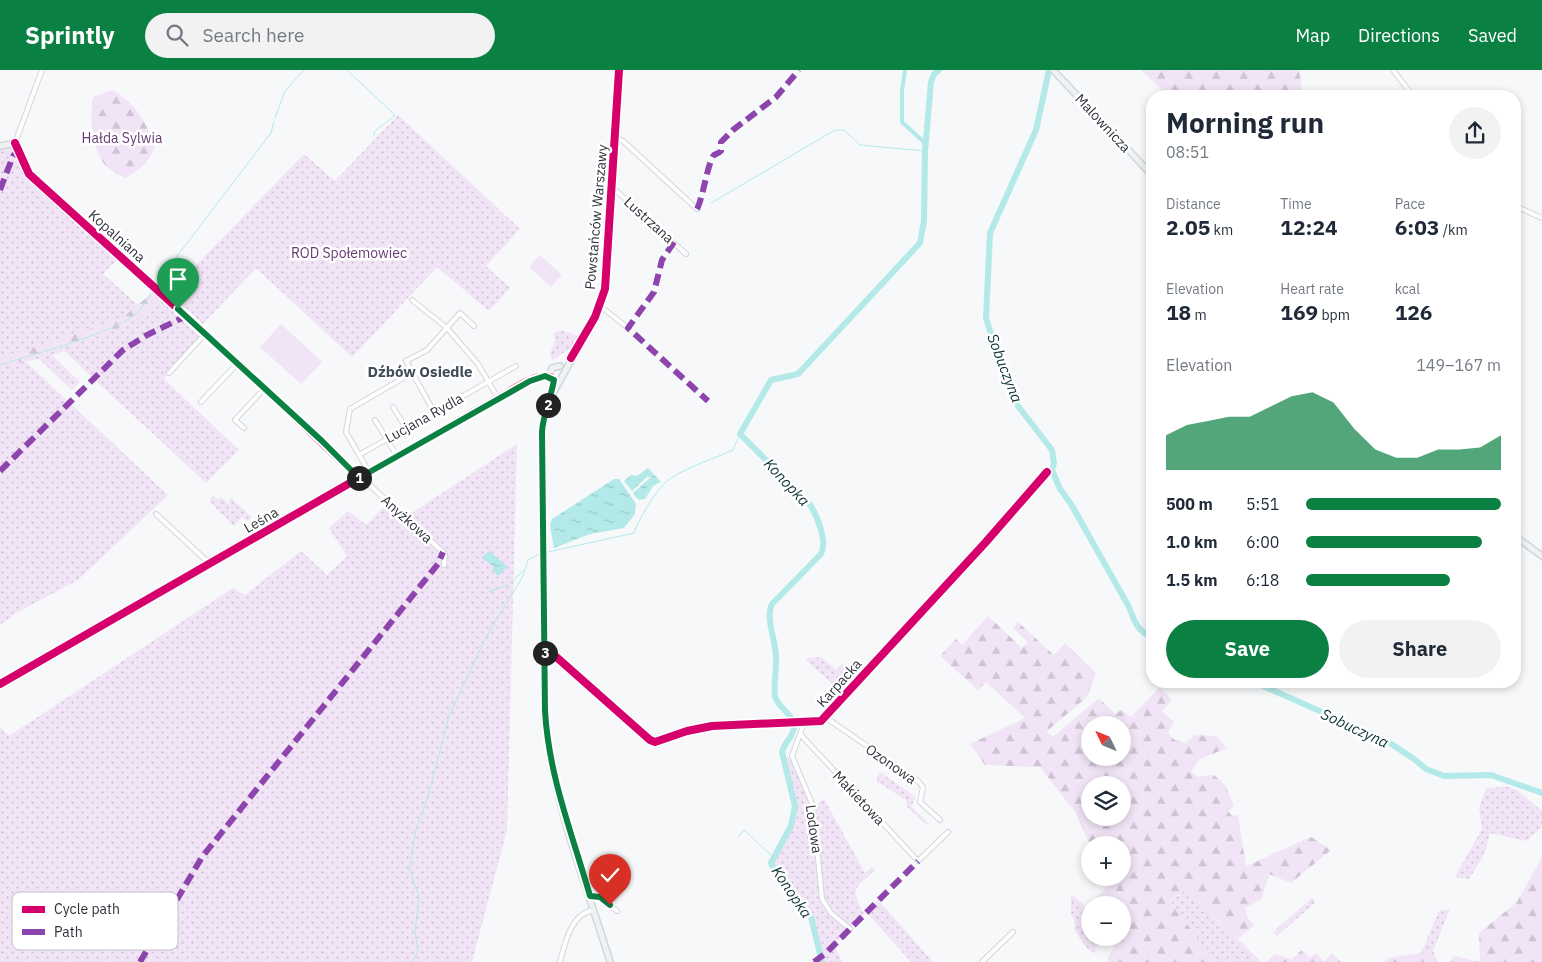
<!DOCTYPE html>
<html lang="en">
<head>
<meta charset="utf-8">
<style>
  :root { --surface:#fff; --page:#f2f2f3; --text:#1f2937; --muted:#747a83; --accent:#0b8043 }
  body { margin:0; font-family:"IBM Plex Sans",sans-serif; background:var(--page); color:var(--text); height:100vh; display:flex; flex-direction:column; font-size:19px; white-space:nowrap }
  * { box-sizing:border-box; margin:0 }
  p { font-size:16px; color:var(--muted) }
  .icon { flex:none; width:28px; height:28px; fill:none; stroke:currentColor; stroke-width:2; stroke-linecap:round; stroke-linejoin:round }
  .map { position:relative; flex:1; overflow:hidden }
  .sheet { position:absolute; left:1146px; top:20px; width:375px; height:598px; display:flex; flex-direction:column; background:var(--surface); border-radius:20px; box-shadow:0 2px 8px #0003 }
  .sheet>* { flex:none }
  .needle { width:32px; rotate:313deg }
  .tools { position:absolute; left:1081px; top:646px; display:grid; gap:10px }
  .tools a { display:grid; place-items:center; width:50px; height:50px; border-radius:50%; background:var(--surface); box-shadow:0 2px 8px #0003; font-size:25px }
  .pin { position:absolute; display:grid; place-items:center; width:42px; height:42px; color:#fff; margin:-51px -21px; border-radius:50% 50% 50% 0; rotate:-45deg; box-shadow:0 0 5px #0007 }
  .pin .icon { rotate:45deg }
  .km { position:absolute; width:25px; height:25px; margin:-12px; border-radius:50%; background:#222; color:#fff; font-size:14px; line-height:25px; text-align:center }
  .round { display:grid; place-items:center; flex:none; width:52px; height:52px; border-radius:26px; background:var(--page) }
  .head { display:flex; align-items:center; justify-content:space-between; height:85px; padding:0 20px }
  h1 { font-size:28px; font-weight:800; line-height:38px }
  .figures { display:grid; grid-template-columns:repeat(3,1fr); gap:8px; height:85px; padding:5px 20px }
  .figures div { display:grid; align-content:center }
  .figures b { font-size:21px; font-weight:800 }
  .figures small { font-size:14px; font-weight:400 }
  .figures p { font-size:14px }
  .chart { height:140px; padding:10px 20px }
  .chart p { display:flex; justify-content:space-between }
  .chart svg { width:100%; height:90px; margin-top:5px; fill:var(--accent); opacity:.7 }
  .action { display:flex; gap:10px; margin-top:auto; padding:10px 20px }
  .action a { flex:1; height:58px; border-radius:30px; background:var(--accent); color:#fff; font-size:20px; font-weight:800; line-height:58px; text-align:center }
  .action a+a { background:var(--page); color:var(--text) }
  ul { padding:0 20px; list-style:none; font-size:16px }
  li { display:grid; grid-template-columns:80px 60px 1fr; align-items:center; height:38px }
  li i { height:12px; border-radius:6px; background:var(--accent) }
  header { display:flex; align-items:center; gap:30px; box-sizing:border-box; height:70px; padding:0 25px; background:var(--accent); color:#fff }
  header strong { font-size:24px }
  nav { display:flex; gap:28px; margin-inline-start:auto; font-size:18px }
  .search { width:350px; height:45px; background:var(--page); display:flex; align-items:center; gap:12px; box-sizing:border-box; padding:0 18px; border-radius:28px; color:var(--muted); font-size:19px }
  .map>svg:first-child { display:block }
  .grass { fill:url(#grass-dots) }
  .forest { fill:url(#forest-firs); fill-rule:evenodd }
  .pitch { fill:#f1e4f6 }
  .water { fill:url(#water-ripples) }
  .lines { fill:none; stroke-linecap:round; stroke-linejoin:round }
  .stream { stroke:#b3e9e8; stroke-width:1 }
  .canal { stroke:#b3e9e8; stroke-width:4 }
  .river { stroke:#b3e9e8; stroke-width:6 }
  .street-casing { stroke:#d3d6da; stroke-width:6 }
  .secondary-casing { stroke:#d3d6da; stroke-width:8 }
  .street { stroke:#fefefe; stroke-width:4 }
  .secondary { stroke:#eef2f3; stroke-width:5 }
  .quiet { stroke:#8e44ad; stroke-width:6; stroke-dasharray:12 6; stroke-linecap:butt }
  .cycleway-casing { stroke:#fff; stroke-width:11 }
  .cycleway { stroke:#d6006c; stroke-width:8 }
  .route-casing { stroke:#fff; stroke-width:10 }
  .route { stroke:#0b8043; stroke-width:6 }
  .labels { text-anchor:middle; dominant-baseline:central; stroke-width:5; stroke-linejoin:round; paint-order:stroke }
  .street-label { font-size:14px; fill:#2e333a; stroke:#fff }
  .park-label { font-size:14px; fill:#673972; stroke:#fff }
  .water-label { font-size:15px; font-style:italic; fill:#0e3433; stroke:#fff }
  .neighbourhood-label { font-size:15px; font-weight:bold; fill:#404b5a; stroke:#fff }
  .key { fill:#fff; stroke:#c0c2c4; stroke-width:1 }
  .key-label { font-size:14px; fill:#2e333a }
</style>
</head>
<body>
<header>
<strong>Sprintly</strong>
<div class="search"><svg class="icon" aria-label="search" viewBox="0 0 24 24"><circle cx="10" cy="10" r="6"/><path d="M15 15l6 6"/></svg>Search here</div>
<nav><a>Map</a><a>Directions</a><a>Saved</a></nav>
</header>
<div class="map">
<svg width="1542" height="892" viewBox="0 0 1542 892">
  <defs>
    <pattern id="grass-dots" width="8" height="8" patternUnits="userSpaceOnUse" patternTransform="scale(1.25)"><rect width="8" height="8" fill="#f1e4f6"/><path d="M2 2h.1M6 6h.1" fill="none" stroke="#cfc4d4" stroke-width="1.8" stroke-linecap="round"/></pattern>
    <pattern id="forest-firs" width="22" height="20" patternUnits="userSpaceOnUse" patternTransform="scale(1.25)"><rect width="22" height="20" fill="#f1e4f6"/><path d="M5 1l3.5 6h-7zM16 11l3.5 6h-7z" fill="#cfc4d4"/></pattern>
    <pattern id="water-ripples" width="26" height="14" patternUnits="userSpaceOnUse" patternTransform="scale(1.25)"><rect width="26" height="14" fill="#b3e9e8"/><path d="M2 4q2-2 4 0t4 0M15 11q2-2 4 0t4 0" fill="none" stroke="#9ac8c8"/></pattern>
  </defs>
  <rect width="100%" height="100%" fill="#f6f8fa"/>
  <!-- grass -->
  <path class="grass" d="M398,45L520,159L486,196L510,218L489,241L437,197L352,287L256,198L202,255L168,224L304,84L335,111Z
    M15,73L29,104L120,187L103,204L138,235L156,219L205,264L164,309L239,380L206,413L64,281L52,285L80,312L72,320L39,289L25,291L168,425L78,510L16,543L0,555V78Z
    M561,260L579,266L574,276L552,290L550,284L555,271L554,263Z
    M517,374L507,760L472,892H0V657L9,666L233,518L245,525L301,481L327,505L347,486L329,458L348,441L366,455L388,433L404,448Z
    M213,425L218,430L221,427L231,436L229,431L231,428L252,447L247,451L242,447L234,456L209,431Z
    M821,587L836,600L842,594L857,609L843,624L806,590L808,588Z
    M791,687L813,737L824,729L865,803L872,797L875,800C854,820 850,817 864,844L834,874L842,892H823L812,845L773,796C774,784 783,775 788,765C802,740 792,715 785,689Z
    M880,702L916,727L911,736L929,754L927,755L907,737L906,730L876,711Z
    M1506,716L1517,720L1542,741V757L1526,771L1490,763L1485,783L1469,809L1455,807L1482,759L1479,738L1486,719Z
    M1186,819L1261,892H1214L1171,832Z
    M1071,825C1091,837 1090,845 1090,868H1096L1098,876L1095,878L1096,881L1094,883L1086,877L1074,859L1075,852L1071,844Z
    M1312,828L1316,832L1277,866L1273,862Z
    M878,830L933,892H911L866,842Z
    M1450,839L1433,881L1421,883L1439,841Z"/>
  <!-- forest -->
  <path class="forest" d="M1141,0H1299L1302,21L1300,26H1169Z
    M112,20C137,34 144,50 155,75C150,92 140,100 125,108C119,104 110,100 105,95C91,76 90,49 93,27Z
    M151,224H156V229L144,245L116,259L0,299V288L110,252L127,244Z
    M988,546L1022,578L1028,572L1013,558L1018,552L1054,585L1065,573L1096,603L1087,627L1047,661L1053,667L1099,628L1115,644L1121,640L1131,647L1160,617L1172,630L1162,641L1174,652L1168,663L1175,670L1186,673L1195,665L1216,666L1227,678L1200,689L1191,701L1198,707L1214,705L1225,715L1234,736L1228,741L1232,746L1238,745L1246,796L1311,767L1331,780L1291,813L1269,804L1262,829L1245,838L1248,848L1254,855L1238,869L1186,819L1171,831L1214,892H1109L1107,889L1117,872L1115,868H1122V835L1091,833L1107,817L1104,808H1122V775H1090L1075,742L1040,697L985,695L970,674L1025,648L986,612L978,620L940,586L956,569L962,575ZM1090,655H1122V688H1090ZM1090,715H1122V748H1090Z
    M1542,787V892H1450L1454,886L1480,892L1479,863L1517,832Z
    M1302,880L1310,888L1316,883L1324,892L1332,883L1341,892H1266L1275,884L1292,889Z
    M1433,881L1438,892H1384L1389,888Z"/>
  <!-- pitch -->
  <path class="pitch" d="M540,185L562,205L551,217L529,197Z
    M281,254L322,292L301,314L260,277Z"/>
  <!-- water -->
  <path class="water" d="M648,398L661,412L653,416L645,429L639,430L633,424L634,422L650,408L648,406L632,421L624,411L631,405L637,406Z
    M614,409H619L636,434L635,444L624,458L590,464L554,478L550,455L552,449Z
    M489,481L507,496L498,506L492,500L494,497L482,488Z"/>
  <g class="lines">
    <!-- stream -->
    <path class="stream" d="M347,0L395,45L374,62V65
      M275,48L285,21L304,0
      M711,133L835,60H844L860,75L925,81
      M158,211L271,63L274,52
      M0,295C33,284 112,264 137,243C142,238 146,230 151,224
      M548,482L634,463C639,448 658,416 671,408C690,396 713,389 733,380L740,364
      M488,522L508,515L523,501
      M739,766L744,760L773,787
      M413,892L418,880L415,862L419,827L410,801V792L416,760L428,726L449,646L487,565L522,508L528,490L539,484"/>
    <!-- canal -->
    <path class="canal" d="M905,0L902,21V52L925,73"/>
    <!-- river -->
    <path class="river" d="M1049,0L1036,60L990,163L986,248L998,286L1018,336L1052,380L1054,393L1052,400L1060,419L1071,434L1129,537C1135,552 1137,561 1152,567
      M1252,611L1374,665L1381,671L1390,673L1414,689L1426,699L1444,706L1491,705L1542,723
      M822,892L811,847L780,810L771,793L791,756L795,736L782,682C784,673 793,667 794,658C794,643 778,639 775,626C773,614 777,599 776,587C776,571 765,548 772,534L820,485C829,473 817,445 809,433L740,364L771,310L798,304L920,173L924,151L925,81L931,12L934,4L939,0"/>
    <!-- street casing -->
    <g class="street-casing">
      <path id="street" d="M1393,0L1413,26
        M616,68L623,71L697,139
        M15,73L42,0
        M612,117L686,184
        M1515,136L1542,148
        M412,230L447,258L478,294L498,328
        M600,236L628,258
        M169,303L205,264
        M201,332L238,293
        M393,337L406,358
        M434,342L406,291L427,280L460,243L474,256
        M375,350L397,386
        M244,358L235,350L264,319
        M359,385L516,296
        M369,402L346,362L350,339L412,303
        M361,407L445,484L444,495
        M156,444L210,494
        M545,577L650,670L655,672L687,661L712,656L821,651L985,473L1047,402
        M825,647L918,711L923,717L920,732L940,750
        M804,653L792,686L813,736L822,829L831,843L850,859
        M800,664L918,791L948,762
        M590,826L600,827L617,841
        M560,892C565,873 571,843 594,840
        M982,892L1013,862"/>
    </g>
    <!-- secondary casing -->
    <g class="secondary-casing">
      <path id="secondary" d="M1053,0L1152,105
        M0,76L15,73L29,104L238,293L359,408
        M551,308L550,303L552,298L560,296
        M1515,466L1542,486
        M0,614L498,328C512,321 535,302 551,307
        M610,892C586,812 549,725 545,641L542,362L544,345L552,325L595,247L605,219L619,0"/>
    </g>
    <!-- street -->
    <use href="#street" class="street"/>
    <!-- secondary -->
    <use href="#secondary" class="secondary"/>
    <!-- quiet -->
    <path class="quiet" d="M0,120L13,86L18,81
      M697,139C703,128 708,91 714,85C716,84 719,83 721,81V72L733,60L776,27L799,0
      M674,172L662,190L654,222L628,258L708,331
      M0,401L123,280L147,265L186,246
      M140,892L202,787L438,494L443,482
      M814,892L826,883L918,791"/>
    <!-- cycleway casing -->
    <g class="cycleway-casing">
      <path id="cycleway" d="M15,73L29,104L238,293L359,408
        M571,288L595,247L605,219L619,0
        M545,577L650,670L655,672L687,661L712,656L821,651L985,473L1047,402
        M0,614L498,328C512,321 535,302 551,307"/>
    </g>
    <!-- cycleway -->
    <use href="#cycleway" class="cycleway"/>
  </g>
  <g class="lines">
    <!-- route casing -->
    <g class="route-casing">
      <path id="route" d="M178,239L322,371L359,408L530,311L545,306L554,310C551,328 543,344 542,362L545,641C549,707 572,763 590,826L600,827L610,835"/>
    </g>
    <!-- route -->
    <use href="#route" class="route"/>
  </g>
  <g class="labels">
    <!-- street labels -->
    <g class="street-label">
      <text transform="translate(1103 53) rotate(47)">Malownicza</text>
      <text transform="translate(596 147) rotate(-85)">Powstańców Warszawy</text>
      <text transform="translate(649 150) rotate(42)">Lustrzana</text>
      <text transform="translate(117 166) rotate(42)">Kopalniana</text>
      <text transform="translate(424 348) rotate(-29)">Lucjana Rydla</text>
      <text transform="translate(407 449) rotate(42)">Anyżkowa</text>
      <text transform="translate(261 450) rotate(-30)">Leśna</text>
      <text transform="translate(839 613) rotate(-48)">Karpacka</text>
      <text transform="translate(891 694) rotate(35)">Ozonowa</text>
      <text transform="translate(859 728) rotate(47)">Makietowa</text>
      <text transform="translate(814 759) rotate(82)">Lodowa</text>
    </g>
    <!-- park labels -->
    <g class="park-label">
      <text x="122" y="68">Hałda Sylwia</text>
      <text x="349" y="183">ROD Społemowiec</text>
    </g>
    <!-- water labels -->
    <g class="water-label">
      <text transform="translate(1005 298) rotate(69)">Sobuczyna</text>
      <text transform="translate(787 412) rotate(47)">Konopka</text>
      <text transform="translate(1355 658) rotate(25)">Sobuczyna</text>
      <text transform="translate(792 822) rotate(56)">Konopka</text>
    </g>
    <!-- neighbourhood labels -->
    <g class="neighbourhood-label">
      <text x="420" y="301">Dźbów Osiedle</text>
    </g>
  </g>
  <!-- legend -->
  <rect x="12" y="822" width="166" height="58" rx="8" class="key"/>
  <rect x="22" y="836" width="23" height="7" fill="#d6006c"/>
  <rect x="22" y="859" width="23" height="6" fill="#8e44ad"/>
  <g class="key-label">
    <text x="54" y="844">Cycle path</text>
    <text x="54" y="867">Path</text>
  </g>
</svg>
<div class="tools">
<a><svg class="needle" viewBox="-14 -14 28 28"><path d="M0-13l5 13h-10z" fill="#e53935"/><path d="M0 13l5-13h-10z" fill="#747a83"/></svg></a>
<a><svg class="icon" aria-label="layers" viewBox="0 0 24 24"><path d="M12 4l9 5-9 5-9-5zM3 14l9 5 9-5"/></svg></a>
<a>+</a>
<a>−</a>
</div>
<div class="pin" style="left:178px;top:239px;background:#1e9e55"><svg class="icon" aria-label="arrive" viewBox="0 0 24 24"><path d="M6 21V4h12l-3 4 3 4H6"/></svg></div>
<div class="pin" style="left:610px;top:835px;background:#d93025"><svg class="icon" aria-label="check" viewBox="0 0 24 24"><path d="M5 12l5 5 9-10"/></svg></div>
<b class="km" style="left:359px;top:408px">1</b>
<b class="km" style="left:548px;top:335px">2</b>
<b class="km" style="left:545px;top:583px">3</b>
<section class="sheet">
<div class="head"><div><h1>Morning run</h1><p>08:51</p></div><a class="round"><svg class="icon" aria-label="share" viewBox="0 0 24 24"><path d="M12 15V3M7 8l5-5 5 5M5 13v7h14v-7"/></svg></a></div>
<div class="figures">
<div><p>Distance</p><b>2.05<small> km</small></b></div>
<div><p>Time</p><b>12:24</b></div>
<div><p>Pace</p><b>6:03<small> /km</small></b></div>
</div>
<div class="figures">
<div><p>Elevation</p><b>18<small> m</small></b></div>
<div><p>Heart rate</p><b>169<small> bpm</small></b></div>
<div><p>kcal</p><b>126</b></div>
</div>
<div class="chart"><p><span>Elevation</span>149–167 m</p>
<svg viewBox="0 0 160 44" preserveAspectRatio="none"><path d="M0 44V27L10 22L20 20L30 18L40 18L50 13L60 8L70 6L80 11L90 24L100 34L110 38L120 38L130 34L140 34L150 33L160 27V44z"/></svg>
</div>
<ul>
<li><b>500 m</b>5:51<i style="width:100%"></i></li>
<li><b>1.0 km</b>6:00<i style="width:90%"></i></li>
<li><b>1.5 km</b>6:18<i style="width:74%"></i></li>
</ul>
<div class="action"><a>Save</a><a>Share</a></div>
</section>
</div>
</body>
</html>
